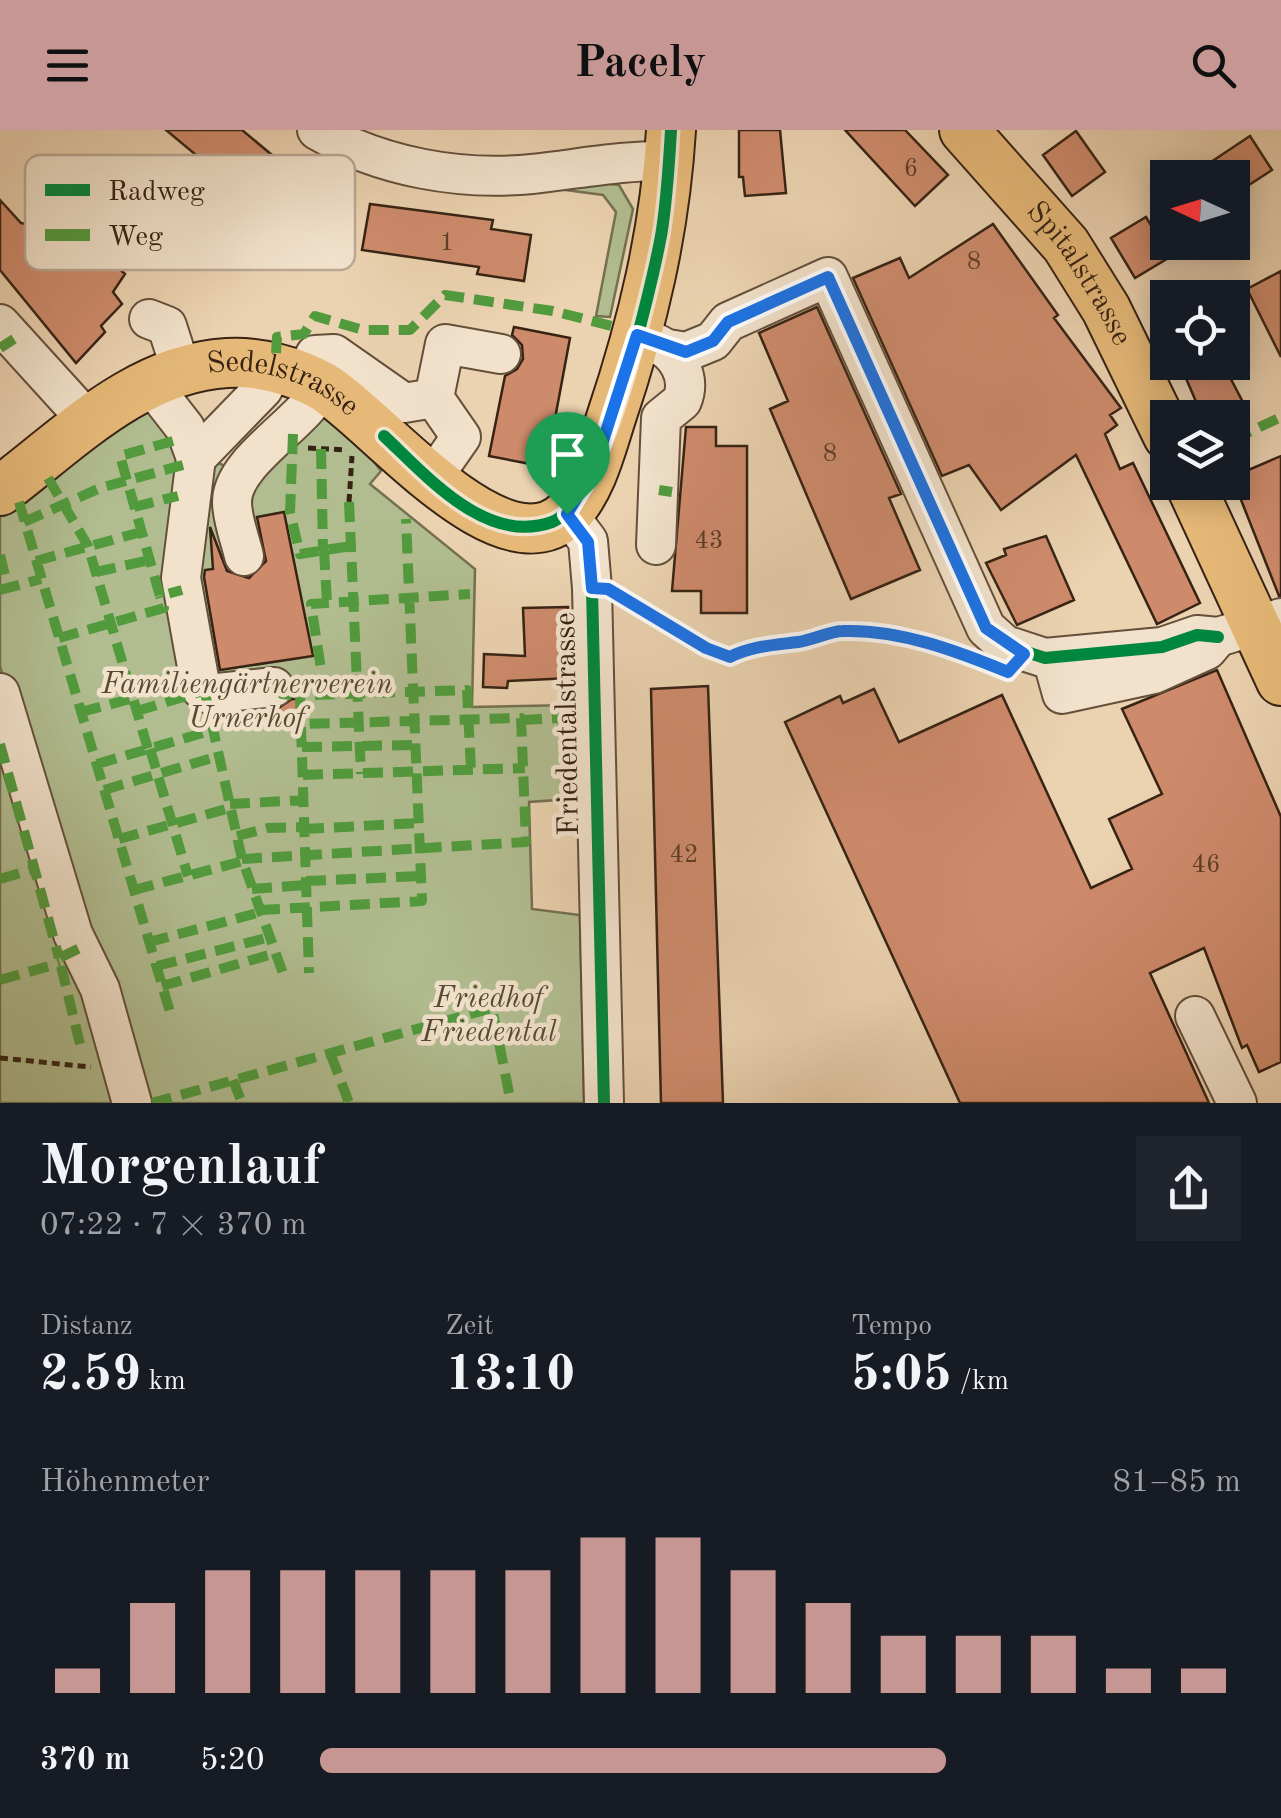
<!DOCTYPE html>
<html lang="de">
<head>
<meta charset="utf-8">
<style>
  :root { --surface:#171b24; --page:#20242c; --text:#f1f3f6; --muted:#9ea1a6; --accent:#c59692 }
  body { margin:0; font-family:"Old Standard TT",serif; background:var(--page); color:var(--text); height:100vh; display:flex; flex-direction:column; font-size:38px; white-space:nowrap }
  * { box-sizing:border-box; margin:0 }
  p { font-size:32px; color:var(--muted) }
  .icon { flex:none; width:55px; height:55px; fill:none; stroke:currentColor; stroke-width:2; stroke-linecap:round; stroke-linejoin:round }
  .map { position:relative; height:973px; overflow:hidden }
  .side { display:flex; flex-direction:column; background:var(--surface); flex:1 }
  .side>* { flex:none }
  .needle { width:65px; rotate:274deg }
  .buttons { position:absolute; left:1150px; top:30px; display:grid; gap:20px }
  .buttons a { display:grid; place-items:center; width:100px; height:100px; border-radius:0px; background:var(--surface); box-shadow:0 5px 25px #0003; font-size:50px }
  .pin { position:absolute; display:grid; place-items:center; width:85px; height:85px; color:#fff; margin:-102px -42px; border-radius:50% 50% 50% 0; rotate:-45deg; box-shadow:0 0 10px #0007 }
  .pin .icon { rotate:45deg }
  .round { display:grid; place-items:center; flex:none; width:105px; height:105px; border-radius:0px; background:var(--page) }
  .headline { display:flex; align-items:center; justify-content:space-between; height:170px; padding:0 40px }
  h1 { font-size:55px; font-weight:600; line-height:75px }
  .metrics { display:grid; grid-template-columns:repeat(3,1fr); gap:15px; height:170px; padding:10px 40px }
  .metrics div { display:grid; align-content:center }
  .metrics b { font-size:50px; font-weight:600 }
  .metrics small { font-size:28px; font-weight:400 }
  .metrics p { font-size:28px }
  .chart { height:280px; padding:20px 40px }
  .chart p { display:flex; justify-content:space-between }
  .chart svg { width:100%; height:180px; margin-top:10px; stroke:var(--accent); stroke-width:6 }
  ul { padding:0 40px; list-style:none; font-size:32px }
  li { display:grid; grid-template-columns:160px 120px 1fr; align-items:center; height:75px }
  li i { height:25px; border-radius:12px; background:var(--accent) }
  header { display:flex; justify-content:space-between; align-items:center; height:130px; padding:0 40px; background:var(--accent); color:#111; font-size:45px; font-weight:600 }
  .map>svg:first-child { display:block }
  .green { fill:#b1bd90; stroke:#747052; stroke-width:2.5 }
  .building { fill:#ce8b6c; stroke:#372314; stroke-width:2.5 }
  .lines { fill:none; stroke-linecap:round; stroke-linejoin:round }
  .minor-casing { stroke:#644f3b; stroke-width:42 }
  .major-casing { stroke:#372314; stroke-width:52 }
  .path { stroke:#372314; stroke-width:5; stroke-dasharray:8 5; stroke-linecap:butt }
  .minor { stroke:#f2e2cc; stroke-width:38 }
  .major { stroke:#e6b978; stroke-width:48 }
  .quiet { stroke:#519b3d; stroke-width:10; stroke-dasharray:20 10; stroke-linecap:butt }
  .cycleway-casing { stroke:#f2e2cc; stroke-width:19 }
  .cycleway { stroke:#00873e; stroke-width:12 }
  .route-casing { stroke:#fff; stroke-width:20 }
  .route { stroke:#1a73e8; stroke-width:12 }
  .labels { text-anchor:middle; dominant-baseline:central; stroke-width:9; stroke-linejoin:round; paint-order:stroke }
  .number-label { font-size:25px; fill:#5d3d2a }
  .street-label { font-size:30px; fill:#372314; stroke:#f2e2cc }
  .park-label { font-size:30px; font-style:italic; fill:#564a33; stroke:#f2e2cc }
  .key { fill:#f2e2cc; stroke:#baa995; stroke-width:2.5 }
  .key-label { font-size:28px; fill:#372314 }
</style>
</head>
<body>
<header><svg class="icon" aria-label="menu" viewBox="0 0 24 24"><path d="M4 6h16M4 12h16M4 18h16"/></svg>Pacely<svg class="icon" aria-label="search" viewBox="0 0 24 24"><circle cx="10" cy="10" r="6"/><path d="M15 15l6 6"/></svg></header>
<div class="map">
<svg width="1281" height="973" viewBox="0 0 1281 973">
  <rect width="100%" height="100%" fill="#ebd2b0"/>
  <filter id="stains"><feTurbulence type="fractalNoise" baseFrequency=".002" numOctaves="4"/><feColorMatrix values="0 0 0 0 .2 0 0 0 0 .09 0 0 0 0 .02 0 0 0 .5 -.17"/></filter>
  <radialGradient id="worn" r=".72"><stop offset=".6" stop-color="#630" stop-opacity="0"/><stop offset="1" stop-color="#630" stop-opacity=".3"/></radialGradient>
  <!-- green -->
  <path class="green" d="M596,52L619,55L633,79L610,187L596,186L616,82L603,65L558,59Z
    M142,271L188,322L250,345L317,281L348,297L381,341L370,354L475,439L472,577L574,575L571,669L529,672L532,779L580,785L584,973H0V579L79,803L0,536V380Z"/>
  <!-- building -->
  <path class="building" d="M166,0H242L302,50L276,81L219,33L214,40Z
    M739,0H780L786,63L745,66L743,47H739Z
    M845,0H905L948,45L915,76Z
    M1076,1L1105,42L1072,66L1043,25Z
    M1250,6L1272,40L1232,66V48H1187Z
    M0,70L21,93L52,98L64,87L74,96L89,82L126,122L115,135L125,144L113,162L122,174L101,196L105,202L76,233L0,140Z
    M370,74L493,90L491,99L531,105L524,151L477,144L479,137L362,120Z
    M1146,87L1170,127L1135,148L1111,108Z
    M993,94L1058,185L1054,188L1121,278L1110,285L1117,295L1105,304L1120,339L1133,333L1200,473L1157,494L1076,325L1001,380L969,335L942,346L853,148L900,128L909,148Z
    M1281,141V227L1247,159Z
    M817,177L901,364L889,368L920,440L851,469L770,279L788,271L759,203Z
    M514,197L570,208L546,337L489,326L505,246L517,239L523,229L522,215L512,205Z
    M1179,232H1222L1248,282L1235,288H1203Z
    M686,297H716V316H747V483H701V461H672Z
    M1281,326V466H1279L1232,347Z
    M284,382L313,526L220,540L204,447L205,440L213,439L210,397L227,441L249,448L266,431L257,387Z
    M1046,406L1074,470L1017,495L986,433L1006,425L1004,419Z
    M568,477L571,548L508,551L507,558L483,557L484,524L525,526L523,478Z
    M1217,540L1281,687V932L1259,942L1247,915L1242,918L1204,818L1150,843L1209,973H960L785,592L840,566L843,573L874,559L899,612L1002,565L1091,758L1132,739L1109,689L1162,664L1122,579Z
    M708,556L723,973H661L651,559Z
    M292,569H298L299,591L248,592V582L277,579Z"/>
  <g class="lines">
    <!-- minor casing -->
    <g class="minor-casing">
      <path id="minor" d="M317,0C381,37 459,51 532,44C579,39 622,30 669,31
        M149,189L167,196L181,240
        M0,194L90,293
        M653,212C676,221 692,246 682,271L661,288L656,415
        M668,219L686,222L713,211L728,192L828,147L986,498L1005,515L1045,528L1162,517L1197,505L1218,507
        M304,247L315,225L334,224L404,273L434,268L445,214L501,224
        M150,253L185,298L196,328L181,448L201,559L209,564L274,557
        M196,328L263,259L274,238
        M431,350L461,307L434,268
        M567,383L588,411L592,458L604,973
        M244,426C240,409 232,389 232,372C232,331 302,295 322,257
        M1052,528L1062,564L1154,544L1207,520L1218,507L1281,488
        M0,563L73,804L100,859L132,973
        M1195,886L1237,973"/>
    </g>
    <!-- major casing -->
    <g class="major-casing">
      <g id="major">
        <path id="s1" d="M964,0L1066,115L1106,179L1168,306"/>
        <path d="M1189,352L1281,551"/>
        <path id="s2" d="M0,361C69,309 137,238 227,233C258,231 295,241 322,256C374,286 501,447 567,384C591,360 601,319 611,288C643,193 665,100 671,0"/>
      </g>
    </g>
    <!-- path -->
    <path class="path" d="M308,318L347,320
      M349,372L352,326
      M621,467L706,518L731,527L744,520L826,508L839,500L910,510L972,527
      M0,928L91,937"/>
    <!-- minor -->
    <use href="#minor" class="minor"/>
    <!-- major -->
    <use href="#major" class="major"/>
    <!-- quiet -->
    <path class="quiet" d="M0,218L14,209
      M276,223L277,207L304,204L315,186L363,200H410L445,165L553,181L612,196
      M293,304L290,382L300,424L351,416
      M1232,310L1281,287
      M173,311L120,326L160,466L182,460
      M321,319L323,421
      M48,348L88,416L148,619
      M659,360L672,362
      M19,372L170,882
      M349,372L361,644
      M134,377L178,366
      M24,392L100,358L183,335
      M324,420L327,473
      M0,425L8,458
      M36,431L141,402
      M96,442L150,430
      M0,460L41,449
      M59,508L164,478L160,466
      M274,557L282,564L300,566L309,843
      M205,563L242,729L285,849
      M315,565L467,560L471,640
      M325,565L311,474L470,464
      M137,581L203,561
      M81,582L134,568
      M522,590L565,588
      M0,614L59,828
      M302,617L415,615
      M150,619L188,746
      M97,634L213,600
      M303,645L525,638
      M104,660L219,626
      M230,674L304,670
      M304,699L419,693
      M237,706L268,698L305,697
      M119,709L230,678
      M242,729L526,712L521,588L301,594
      M0,749L34,739
      M306,751L421,746
      M252,759L306,755
      M134,760L243,731
      M260,780L422,771L406,389
      M149,812L261,782
      M157,836L270,807
      M0,850L60,833
      M162,856L276,823
      M80,914L59,828L80,818
      M331,925L349,973
      M233,950L242,973
      M152,973L492,878L511,973"/>
    <!-- cycleway casing -->
    <g class="cycleway-casing">
      <path id="cycleway" d="M637,205L686,222L713,211L728,192L828,147L986,498L1005,515L1045,528L1162,517L1197,505L1218,507
        M384,306C426,345 486,416 552,392C601,374 651,159 661,106C667,71 669,35 671,0
        M567,383L588,411L592,458L604,973"/>
    </g>
    <!-- cycleway -->
    <use href="#cycleway" class="cycleway"/>
  </g>
  <g class="lines">
    <!-- route casing -->
    <g class="route-casing">
      <path id="route" d="M828,147L986,498L1024,524L1008,542C957,521 899,499 843,501C830,501 813,510 798,512C775,515 751,516 730,527L706,518L608,459L592,458L588,412L567,384L594,339L637,205L686,222L713,211L728,192Z"/>
    </g>
    <!-- route -->
    <use href="#route" class="route"/>
  </g>
  <g class="labels">
    <!-- number labels -->
    <g class="number-label">
      <text x="911" y="39">6</text>
      <text x="447" y="113">1</text>
      <text x="974" y="132">8</text>
      <text x="830" y="324">8</text>
      <text x="709" y="411">43</text>
      <text x="684" y="725">42</text>
      <text x="1206" y="735">46</text>
    </g>
    <!-- street labels -->
    <g class="street-label">
      <text stroke="none"><textPath href="#s1" startOffset="185">Spitalstrasse</textPath></text>
      <text stroke="none"><textPath href="#s2" startOffset="325">Sedelstrasse</textPath></text>
      <text transform="translate(568 594) rotate(-91)">Friedentalstrasse</text>
    </g>
    <!-- park labels -->
    <g class="park-label">
      <text x="247" y="555">Familiengärtnerverein<tspan x="247" dy="34">Urnerhof</tspan></text>
      <text x="489" y="869">Friedhof<tspan x="489" dy="34">Friedental</tspan></text>
    </g>
  </g>
  <!-- legend -->
  <rect x="25" y="25" width="330" height="115" rx="15" class="key"/>
  <rect x="45" y="54" width="45" height="12" fill="#00873e"/>
  <rect x="45" y="99" width="45" height="12" fill="#519b3d"/>
  <g class="key-label">
    <text x="108" y="70">Radweg</text>
    <text x="108" y="115">Weg</text>
  </g>
  <rect width="100%" height="100%" filter="url(#stains)"/>
  <rect width="100%" height="100%" fill="url(#worn)"/>
</svg>
<div class="buttons">
<a><svg class="needle" viewBox="-14 -14 28 28"><path d="M0-13l5 13h-10z" fill="#e53935"/><path d="M0 13l5-13h-10z" fill="#9ea1a6"/></svg></a>
<a><svg class="icon" aria-label="locate" viewBox="0 0 24 24"><circle cx="12" cy="12" r="6"/><path d="M12 2v4M12 18v4M2 12h4M18 12h4"/></svg></a>
<a><svg class="icon" aria-label="layers" viewBox="0 0 24 24"><path d="M12 4l9 5-9 5-9-5zM3 14l9 5 9-5"/></svg></a>
</div>
<div class="pin" style="left:567px;top:384px;background:#1e9e55"><svg class="icon" aria-label="arrive" viewBox="0 0 24 24"><path d="M6 21V4h12l-3 4 3 4H6"/></svg></div>
</div>
<section class="side">
<div class="headline"><div><h1>Morgenlauf</h1><p>07:22 · 7 × 370 m</p></div><a class="round"><svg class="icon" aria-label="share" viewBox="0 0 24 24"><path d="M12 15V3M7 8l5-5 5 5M5 13v7h14v-7"/></svg></a></div>
<div class="metrics">
<div><p>Distanz</p><b>2.59<small> km</small></b></div>
<div><p>Zeit</p><b>13:10</b></div>
<div><p>Tempo</p><b>5:05<small> /km</small></b></div>
</div>
<div class="chart"><p><span>Höhenmeter</span>81–85 m</p>
<svg viewBox="0 0 160 44" preserveAspectRatio="none"><path d="M5 44V38M15 44V22M25 44V14M35 44V14M45 44V14M55 44V14M65 44V14M75 44V6M85 44V6M95 44V14M105 44V22M115 44V30M125 44V30M135 44V30M145 44V38M155 44V38"/></svg>
</div>
<ul>
<li><b>370 m</b>5:20<i style="width:68%"></i></li>
</ul>
</section>
</body>
</html>
